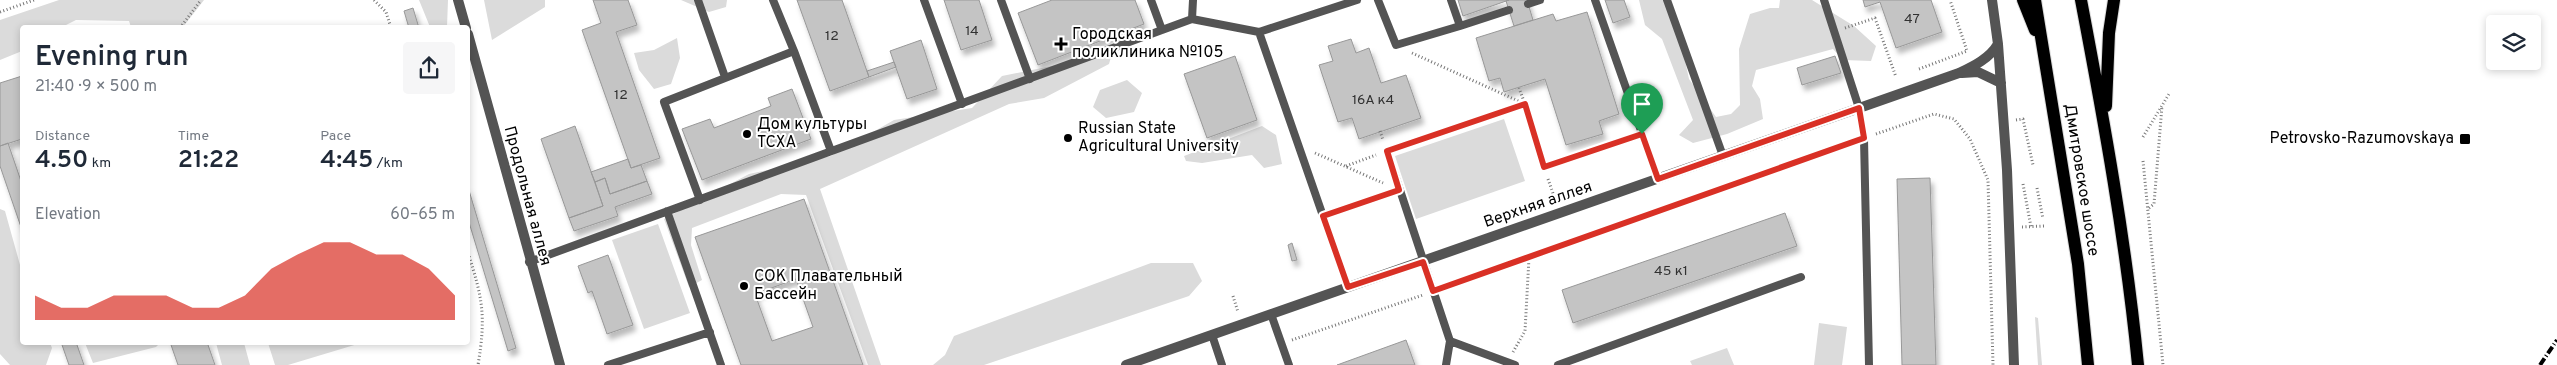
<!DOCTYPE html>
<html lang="en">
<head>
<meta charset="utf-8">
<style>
  :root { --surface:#fff; --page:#f6f6f7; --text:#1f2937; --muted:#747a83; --accent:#d93025 }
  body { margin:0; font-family:Overpass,sans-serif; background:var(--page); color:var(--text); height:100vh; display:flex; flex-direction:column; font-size:19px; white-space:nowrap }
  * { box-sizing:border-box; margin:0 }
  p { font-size:16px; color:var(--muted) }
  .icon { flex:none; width:28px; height:28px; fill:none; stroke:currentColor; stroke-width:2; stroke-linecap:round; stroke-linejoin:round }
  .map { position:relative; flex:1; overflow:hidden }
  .details { position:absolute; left:20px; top:25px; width:450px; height:320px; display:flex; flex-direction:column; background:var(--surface); border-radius:5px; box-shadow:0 2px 8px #0003 }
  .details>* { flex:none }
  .controls { position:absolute; left:2486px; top:15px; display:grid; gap:10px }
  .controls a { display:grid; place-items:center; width:55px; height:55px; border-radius:5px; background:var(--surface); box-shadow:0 2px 8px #0003; font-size:25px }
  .pin { position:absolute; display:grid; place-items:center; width:42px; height:42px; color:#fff; margin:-51px -21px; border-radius:50% 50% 50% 0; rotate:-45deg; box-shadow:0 0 5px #0007 }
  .pin .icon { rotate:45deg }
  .round { display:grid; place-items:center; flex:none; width:52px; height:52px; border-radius:5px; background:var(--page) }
  .overview { display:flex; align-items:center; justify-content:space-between; height:85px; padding:0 15px }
  h1 { font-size:28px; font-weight:600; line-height:38px }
  .metrics { display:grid; grid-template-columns:repeat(3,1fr); gap:8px; height:85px; padding:5px 15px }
  .metrics div { display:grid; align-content:center }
  .metrics b { font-size:25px; font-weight:600 }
  .metrics small { font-size:14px; font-weight:400 }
  .metrics p { font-size:14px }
  .chart { height:140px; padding:10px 15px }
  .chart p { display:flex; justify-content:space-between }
  .chart svg { width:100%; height:90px; margin-top:5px; fill:var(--accent); opacity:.7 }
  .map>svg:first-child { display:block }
  .green { fill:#dbdbdb }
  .building { fill:#c4c4c4; stroke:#989898; fill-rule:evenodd; filter:url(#shadow) }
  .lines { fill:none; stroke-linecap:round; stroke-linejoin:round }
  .primary-casing { stroke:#dbdbdb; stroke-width:14 }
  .path { stroke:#767676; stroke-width:3; stroke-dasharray:1 2.5; stroke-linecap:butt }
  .service { stroke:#545454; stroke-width:8 }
  .minor { stroke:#545454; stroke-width:10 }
  .primary { stroke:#000; stroke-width:12 }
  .rail { stroke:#000; stroke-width:4; stroke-dasharray:8 2.5 1 2.5; stroke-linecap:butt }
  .route-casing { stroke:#fff; stroke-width:10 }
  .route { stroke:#d93025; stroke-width:6 }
  .poi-dot { fill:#000; stroke:#fff; stroke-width:2 }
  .labels { text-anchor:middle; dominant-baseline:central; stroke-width:4; stroke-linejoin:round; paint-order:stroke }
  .number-label { font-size:14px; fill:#313131 }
  .poi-label { font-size:16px; fill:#000; stroke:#fff; text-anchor:start }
  .street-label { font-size:16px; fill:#000; stroke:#fff }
</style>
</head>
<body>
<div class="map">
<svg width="2557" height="365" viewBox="0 0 2557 365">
  <defs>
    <filter id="shadow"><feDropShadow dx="3" dy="5.5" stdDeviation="2.5" flood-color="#0004"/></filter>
  </defs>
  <rect width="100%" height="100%" fill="#fff"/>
  <!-- green -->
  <path class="green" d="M59,0H204L183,27H131L129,21L76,20L62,27L22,28V51L0,60V20Z
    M419,0H448L447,27H430Z
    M484,0H545V7L492,40Z
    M681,0H727L726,7L709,12Z
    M1639,0H1669L1677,23L1689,79L1716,117L1731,114L1740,105L1739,49L1750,14L1770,8H1779L1780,0H1812L1854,26L1876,46L1871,61L1843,60L1833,49L1756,70L1752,86L1760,99L1763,119L1727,134L1693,143L1679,135L1693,120L1662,39L1645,25Z
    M677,38L680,58L671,84L654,89L639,70L634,53L654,50Z
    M1106,55L1111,57L1109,64L1044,98L1009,104L820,189L881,365H868L806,195L781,194L692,228L691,245L702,280L689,287L664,219L749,174L831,156L894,120L972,108L1002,76Z
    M1127,80L1142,93L1134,112L1106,118L1093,107L1100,90Z
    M1504,119L1525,181L1416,219L1395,156Z
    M1262,126L1276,135L1282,164L1264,168L1252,155L1202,163L1186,161L1184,156Z
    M0,209L5,211L22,272V342L50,343L52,348L46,365H10L0,354Z
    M658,224L690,313L644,329L612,240Z
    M1151,263H1193L1202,281L1189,296L984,365H933L945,355L954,336Z
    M2035,317L2038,318L2042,365H2038Z
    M1819,323L1847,327L1842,365H1814Z
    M85,343H160L156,347L93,363Z
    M216,343H244L250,365H222Z
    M268,343V342L361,343L288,365H275Z
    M1727,348L1734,365H1692L1690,361Z"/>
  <!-- building -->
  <path class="building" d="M593,0H628L637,25L616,32L660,158L631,168L582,30L601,23Z
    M797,0H842L869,77L830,91Z
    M944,0H979L992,40L961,50Z
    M1052,0H1135L1144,24L1038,65L1018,13Z
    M1458,0H1509L1463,16Z
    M1509,0H1527L1533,20L1514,26L1506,1Z
    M1605,0H1624L1630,17L1613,23Z
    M1863,0H1931L1942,32L1896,48L1880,2L1865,7Z
    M413,8L419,28H409L404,11Z
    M1587,12L1619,114L1599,121L1603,134L1566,145L1545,79L1504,92L1500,78L1489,81L1476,38L1553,14L1556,21Z
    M1351,39L1356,53L1369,48L1381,83L1406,75L1421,118L1359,139L1352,118L1338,122L1319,65L1333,61L1328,46Z
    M921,40L937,89L907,99L890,51Z
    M1235,56L1257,120L1207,138L1184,74Z
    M1835,56L1841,73L1802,85L1797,68Z
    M894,62L896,67L869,77L867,71Z
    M22,76V139L0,146V83Z
    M792,89L811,139L702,180L682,129L710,119L714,128L771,106L768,98Z
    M575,126L603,206L569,218L541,139Z
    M8,143L22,184V230L0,166V146Z
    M628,159L631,168L641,165L647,181L610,194L605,178L595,182L591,172Z
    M605,178L610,194L647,181L652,194L615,207L618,216L574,231L569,218L603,206L595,182Z
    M1930,178L1936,365H1902L1897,179Z
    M468,187L516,348L508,351L468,219Z
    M804,199L863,365H741L695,237ZM796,279L813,327L772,341L755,294Z
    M1785,213L1797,246L1573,323L1562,290Z
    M1292,243L1297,260L1292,261L1288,245Z
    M608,255L633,325L607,334L592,291L588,293L578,266Z
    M1406,340L1415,365H1337Z
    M61,342H76L84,365H69Z
    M170,342H207L215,365H178Z"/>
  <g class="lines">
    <!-- primary casing -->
    <g class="primary-casing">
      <path id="primary" d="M2023,0L2035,30
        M2035,0L2078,264L2088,365
        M2081,0C2104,121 2126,242 2138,365
        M2106,106L2109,33L2114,0"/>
    </g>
    <!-- path -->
    <path class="path" d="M374,0L386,12L391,28
      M0,12L34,0
      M180,28L201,0
      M1845,28L1875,18L1896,77
      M1412,53L1525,104L1541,157
      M1919,69L1967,51L1950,0
      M2016,120L2023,119L2033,165
      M1380,131L1383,140
      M1876,134L1934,114L1954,119L1970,139L1988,180L1993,365
      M2143,137L2169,94
      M1398,147L1525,104L1519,88
      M1315,153L1383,183
      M2143,161L2163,365
      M1346,166L1376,155
      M1548,179L1556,202
      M2023,184L2031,227
      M2037,188L2043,219
      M2149,208L2154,204L2162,106
      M2022,227L2044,226
      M468,253C483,299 486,317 478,365
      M1445,287L1852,143
      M1233,296L1238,312
      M1292,340L1423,295
      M1513,352L1525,331L1529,258"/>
    <!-- service -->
    <path class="service" d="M698,0L725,77
      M773,0L794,51
      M924,0L962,104
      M1001,0L1030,79
      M1151,0L1162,30
      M1357,0L1259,32L1323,216L1399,190
      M1378,0L1396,45L1460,26
      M1451,0L1460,26L1509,10
      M1595,0L1658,179
      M1667,0L1723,156
      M1824,0L1859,108L1864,139L1869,365
      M1528,4L1540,0
      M1192,19L1259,32
      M1387,151L1450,341L1515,365
      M1544,167L1642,134
      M700,200L664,102L794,51L831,151
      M667,211L721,365
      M1323,216L1348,287
      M529,262L1192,19L1193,0
      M1271,314L1289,365
      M1212,335L1222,365
      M608,365L710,332
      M1446,365L1450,341
      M1558,365L1801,277"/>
    <!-- minor -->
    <path class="minor" d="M458,0L466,28
      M1992,0L1998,44L2007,170L2014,365
      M468,34L560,365
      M1962,73L1978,72L2001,83
      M1126,365L1959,73C1974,66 1990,58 1998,44"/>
    <!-- primary -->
    <use href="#primary" class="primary"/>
    <!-- rail -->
    <path class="rail" d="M2540,365L2557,340"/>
  </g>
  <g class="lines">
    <!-- route casing -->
    <g class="route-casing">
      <path id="route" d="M1525,104L1544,167L1642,134L1658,179L1859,108L1864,138L1433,291L1423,262L1348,287L1323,216L1399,190L1387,151Z"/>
    </g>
    <!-- route -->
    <use href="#route" class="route"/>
  </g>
  <!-- markers -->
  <g class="poi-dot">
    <path d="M1058.5 36.5h5v5h5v5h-5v5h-5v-5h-5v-5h5z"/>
    <circle cx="747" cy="134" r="5"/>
    <circle cx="1068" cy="138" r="5"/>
    <rect x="2459" y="133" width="12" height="12" rx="2.5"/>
    <circle cx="744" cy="286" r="5"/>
  </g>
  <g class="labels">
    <!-- number labels -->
    <g class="number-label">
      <text x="1912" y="19">47</text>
      <text x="972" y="31">14</text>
      <text x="832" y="36">12</text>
      <text x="621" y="95">12</text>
      <text x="1373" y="100">16А к4</text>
      <text x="1671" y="271">45 к1</text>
    </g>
    <!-- poi labels -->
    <g class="poi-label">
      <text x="1072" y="35">Городская<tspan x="1072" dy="18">поликлиника №105</tspan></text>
      <text x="757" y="125">Дом культуры<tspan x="757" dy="18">ТСХА</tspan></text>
      <text x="1078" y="129">Russian State<tspan x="1078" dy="18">Agricultural University</tspan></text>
      <text x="2454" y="139" text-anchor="end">Petrovsko-Razumovskaya</text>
      <text x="754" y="277">СОК Плавательный<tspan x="754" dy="18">Бассейн</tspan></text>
    </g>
    <!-- street labels -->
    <g class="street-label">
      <text transform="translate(2081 180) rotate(81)">Дмитровское шоссе</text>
      <text transform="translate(527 196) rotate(75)">Продольная аллея</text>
      <text transform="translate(1538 205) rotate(-19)">Верхняя аллея</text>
    </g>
  </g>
</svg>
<div class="controls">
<a><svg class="icon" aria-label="layers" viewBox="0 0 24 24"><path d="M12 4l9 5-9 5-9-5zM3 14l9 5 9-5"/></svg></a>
</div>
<div class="pin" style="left:1642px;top:134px;background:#1e9e55"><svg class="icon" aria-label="arrive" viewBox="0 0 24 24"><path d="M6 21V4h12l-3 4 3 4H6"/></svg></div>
<section class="details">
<div class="overview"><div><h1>Evening run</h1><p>21:40 · 9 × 500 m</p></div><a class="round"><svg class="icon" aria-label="share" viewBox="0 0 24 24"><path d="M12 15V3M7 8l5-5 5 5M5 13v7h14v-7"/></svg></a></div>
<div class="metrics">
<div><p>Distance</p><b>4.50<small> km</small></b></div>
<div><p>Time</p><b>21:22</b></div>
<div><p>Pace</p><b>4:45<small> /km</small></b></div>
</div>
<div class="chart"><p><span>Elevation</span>60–65 m</p>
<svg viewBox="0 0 160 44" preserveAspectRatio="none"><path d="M0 44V32L10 38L20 38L30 32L40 32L50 32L60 38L70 38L80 32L90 19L100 12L110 6L120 6L130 12L140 12L150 19L160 32V44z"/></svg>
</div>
</section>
</div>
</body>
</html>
